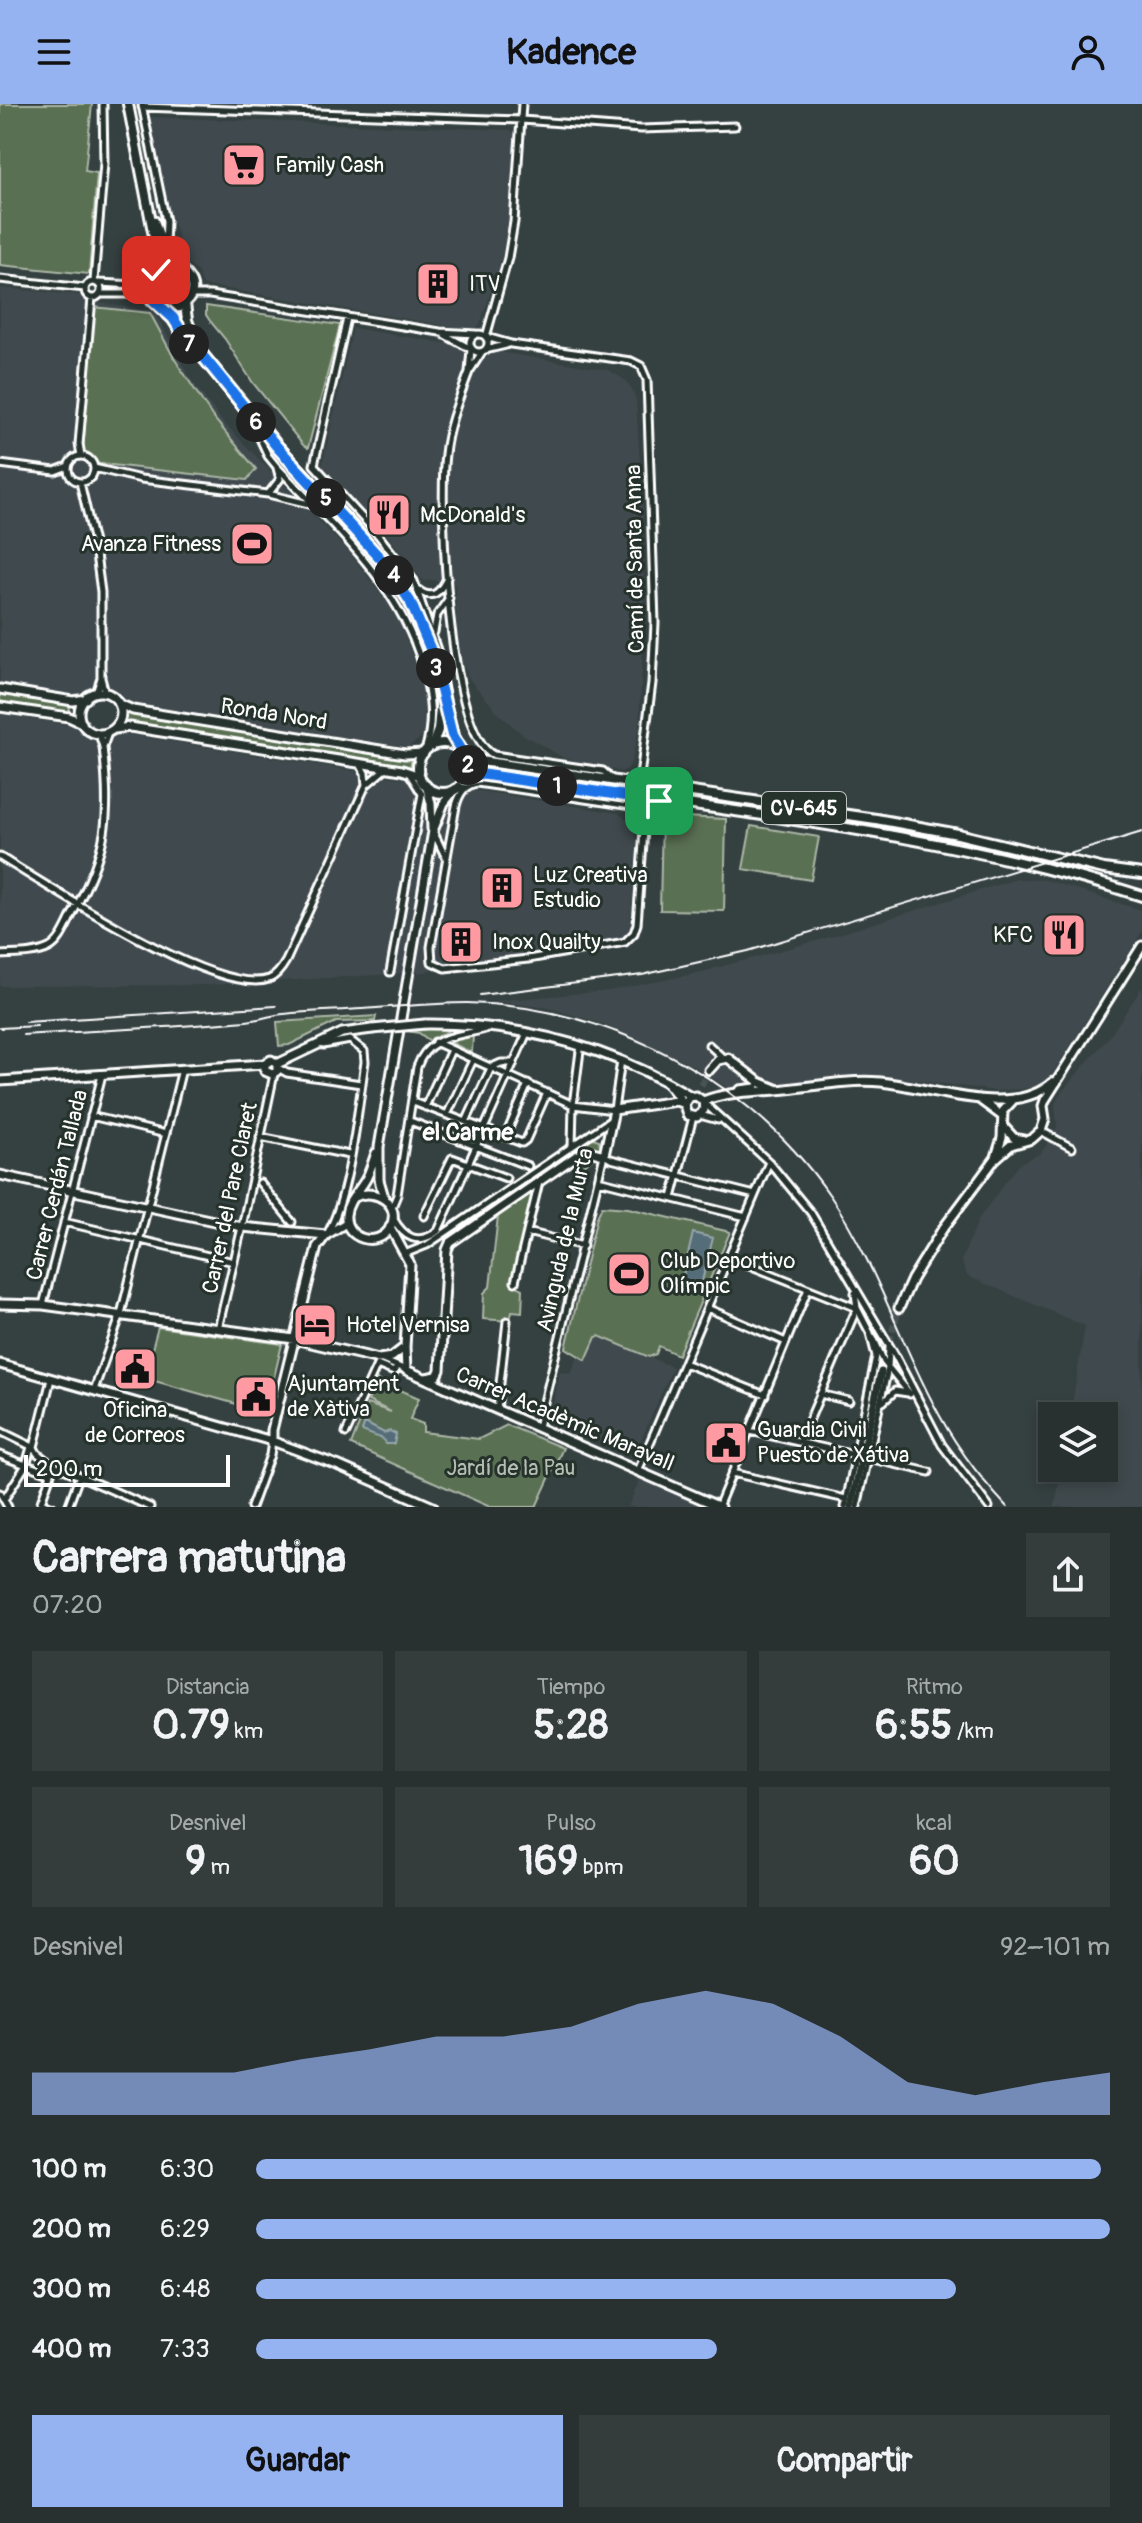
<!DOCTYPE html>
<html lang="es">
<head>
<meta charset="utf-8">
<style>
  :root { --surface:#283030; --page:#343c3c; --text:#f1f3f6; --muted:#a5a9ab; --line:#444b4c; --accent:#95b2f1 }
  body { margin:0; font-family:Pangolin,sans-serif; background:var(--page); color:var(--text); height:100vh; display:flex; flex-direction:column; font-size:30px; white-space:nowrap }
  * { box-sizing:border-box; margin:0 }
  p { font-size:26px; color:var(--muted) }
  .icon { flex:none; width:44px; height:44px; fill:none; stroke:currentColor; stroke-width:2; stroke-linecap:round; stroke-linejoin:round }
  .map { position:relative; height:1403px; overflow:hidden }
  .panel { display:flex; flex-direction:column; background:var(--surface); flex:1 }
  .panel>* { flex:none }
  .controls { position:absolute; left:1038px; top:1298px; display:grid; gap:16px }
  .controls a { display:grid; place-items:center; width:80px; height:80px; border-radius:0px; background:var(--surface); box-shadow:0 4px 12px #0003,0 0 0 2px var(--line); font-size:40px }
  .scale { position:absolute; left:24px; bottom:20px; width:206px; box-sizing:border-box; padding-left:8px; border:4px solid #fff; border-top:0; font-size:22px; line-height:28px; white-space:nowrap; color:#fff; -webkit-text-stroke:6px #26332d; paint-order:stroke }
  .pin { position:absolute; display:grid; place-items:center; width:68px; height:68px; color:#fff; margin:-34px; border-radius:16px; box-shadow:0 4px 12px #0006 }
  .km { position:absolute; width:40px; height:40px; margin:-20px; border-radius:50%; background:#222; color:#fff; font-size:22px; line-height:40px; text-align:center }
  .round { display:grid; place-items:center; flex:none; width:84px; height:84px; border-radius:0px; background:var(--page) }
  .summary { display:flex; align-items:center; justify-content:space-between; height:136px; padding:0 32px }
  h1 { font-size:44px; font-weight:700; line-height:60px }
  .metrics { display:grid; grid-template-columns:repeat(3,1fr); gap:12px; height:136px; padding:8px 32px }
  .metrics div { display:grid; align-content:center; border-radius:0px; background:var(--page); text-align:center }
  .metrics b { font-size:40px; font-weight:700 }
  .metrics small { font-size:22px; font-weight:400 }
  .metrics p { font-size:22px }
  .chart { height:224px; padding:16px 32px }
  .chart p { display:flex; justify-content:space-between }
  .chart svg { width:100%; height:144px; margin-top:8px; fill:var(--accent); opacity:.7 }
  .button { display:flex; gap:16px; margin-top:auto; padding:16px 32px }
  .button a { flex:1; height:92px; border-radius:0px; background:var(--accent); color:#111; font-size:32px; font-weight:700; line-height:92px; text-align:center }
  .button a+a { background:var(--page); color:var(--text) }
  ul { padding:0 32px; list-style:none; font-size:26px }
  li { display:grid; grid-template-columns:128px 96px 1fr; align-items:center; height:60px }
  li i { height:20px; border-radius:10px; background:var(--accent) }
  header { display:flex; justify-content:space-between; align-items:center; height:104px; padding:0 32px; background:var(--accent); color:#111; font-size:36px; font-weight:700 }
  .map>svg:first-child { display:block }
  .built { fill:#3f4a4e }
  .green { fill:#5a6f52; stroke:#acb7a8; stroke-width:2 }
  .water { fill:#546d78; stroke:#98a7ae; stroke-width:2 }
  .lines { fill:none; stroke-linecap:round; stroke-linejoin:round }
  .secondary-tunnel { stroke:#495353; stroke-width:7; stroke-dasharray:7 3.5; stroke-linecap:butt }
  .street-casing { stroke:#fff; stroke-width:11 }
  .secondary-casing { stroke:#fff; stroke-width:13 }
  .primary-casing { stroke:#fff; stroke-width:14 }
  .street { stroke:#26332d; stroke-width:5 }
  .secondary { stroke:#26332d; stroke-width:7 }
  .primary { stroke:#26332d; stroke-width:8 }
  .rail { stroke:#fff; stroke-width:2 }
  .secondary-bridge-casing { stroke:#fff; stroke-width:13; stroke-linecap:butt }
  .secondary-bridge { stroke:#26332d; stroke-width:7 }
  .route-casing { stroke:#fff; stroke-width:16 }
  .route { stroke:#1a73e8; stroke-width:10 }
  .labels { text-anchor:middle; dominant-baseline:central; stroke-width:6; stroke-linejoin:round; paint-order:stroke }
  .shield { fill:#26332d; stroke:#bec2c0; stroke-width:2 }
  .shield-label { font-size:20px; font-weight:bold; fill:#fff }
  .poi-label { font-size:22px; fill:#fff; stroke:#26332d; text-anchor:start }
  .street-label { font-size:22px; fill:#fff; stroke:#26332d }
  .park-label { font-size:22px; fill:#b5beb1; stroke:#26332d }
  .neighbourhood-label { font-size:24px; font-weight:bold; fill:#fff; stroke:#26332d }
</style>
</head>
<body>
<header><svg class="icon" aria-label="menu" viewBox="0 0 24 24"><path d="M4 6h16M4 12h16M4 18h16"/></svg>Kadence<svg class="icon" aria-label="person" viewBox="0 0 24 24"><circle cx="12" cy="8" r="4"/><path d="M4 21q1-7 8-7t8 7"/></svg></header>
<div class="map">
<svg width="1142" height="1403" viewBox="0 0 1142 1403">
  <rect width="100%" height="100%" fill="#354040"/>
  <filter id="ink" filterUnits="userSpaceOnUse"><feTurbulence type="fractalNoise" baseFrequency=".0125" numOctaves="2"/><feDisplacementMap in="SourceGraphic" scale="16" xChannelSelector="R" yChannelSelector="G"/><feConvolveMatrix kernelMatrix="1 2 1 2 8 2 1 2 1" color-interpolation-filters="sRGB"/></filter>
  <g filter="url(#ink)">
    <!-- built -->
    <path class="built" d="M150,13L511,26L516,34L508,125L499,163L480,221L472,226L203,181L197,167L186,159L167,98Z
      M0,184L79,191L100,199L155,208L192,277L222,317L349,448L385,495L401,522L416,561L424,593L427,629L409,643L124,601L112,587L101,584L84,587L76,593L0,581Z
      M353,224L609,266L625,276L632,286L636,296L643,407L644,516L639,625L632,656L628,665L622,668L564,654L522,630L498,609L470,576L461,556L457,535L455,480L434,476L423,477L388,432L322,362Z
      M0,610L618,709L633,721L637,738L630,823L624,834L523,851L439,860L426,868L210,881L0,882Z
      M1016,775L1047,776L1140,806L1142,816V828L1044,983L996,987L893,973L731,986L692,961L606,921L549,904L493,897L608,887L694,870L823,835Z
      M1142,883V1403H1055L1061,1364H1104V1312H1070L1085,1222L967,1172L961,1157L979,1114L1013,1068L1022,1058L1041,1049L1057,1023L1055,1000L1059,991L1112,929Z
      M597,1232L673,1263L634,1352L554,1319L550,1315L560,1268L571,1269L578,1252L587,1256Z
      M640,1375L706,1403H628Z"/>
    <!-- green -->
    <path class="green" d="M0,0H92L85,67L97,69L89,170L0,161Z
      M206,202L340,221L308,344L303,341L253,279L225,235L210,217L206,211Z
      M93,203L150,209L174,254L212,312L256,365L247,376L93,359L87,356L83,349Z
      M0,588L71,599L68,610L0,599Z
      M126,609L412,654L410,664L124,620Z
      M495,663L623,682L622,688L494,669Z
      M662,712L726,715L724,807L660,806Z
      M751,722L819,733L811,776L743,765Z
      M376,912L375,917L336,918L289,941L279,942L277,918Z
      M428,924H450L451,925L430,937L419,929L406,927Z
      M473,931L472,949L452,939L455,934Z
      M593,1034L599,1036L601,1047L576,1068L579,1041Z
      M533,1088L511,1179L523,1185L522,1208L512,1207L510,1217L483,1215L484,1189L490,1183L498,1112Z
      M602,1102L628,1104L730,1128L678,1251L659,1242L656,1250L649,1253L599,1232L596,1233L586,1256L566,1244L597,1113Z
      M158,1223L282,1240L271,1286L246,1279L240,1301L144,1274Z
      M377,1276L419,1294L410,1315L423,1320V1328L479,1335L507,1321L563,1344L536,1403H490L351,1341L367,1300L391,1308L368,1297Z"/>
    <!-- water -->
    <path class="water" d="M693,1129L713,1134L700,1185L681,1180Z
      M365,1319L384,1329L390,1327L396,1330L394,1340H385L383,1335L362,1327Z"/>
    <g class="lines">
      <!-- secondary-tunnel -->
      <path class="secondary-tunnel" d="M701,981L709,966
        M881,1268L899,1204"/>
      <!-- street casing -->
      <g class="street-casing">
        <path id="street" d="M522,0L514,118L508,154L486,233L511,240L631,257L641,262L647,276L655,519L652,579L639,680
          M142,1L166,117L165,141
          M142,3L522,16L641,25L735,22
          M0,175L85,184
          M94,177L104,59L103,0
          M85 186a8 8 0 1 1 16 0a8 8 0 1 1-16 0Z
          M99,179L136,181L150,174
          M100,190H127L151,194
          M192,191H210L440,228L476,230
          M347,214L314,361L378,431L414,477L438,549L445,593
          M470 239a9 9 0 1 1 18 0a9 9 0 1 1-18 0Z
          M445,231L471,245L469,268L482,248
          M485,246L506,241
          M469,268C459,295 448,321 445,350C439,400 447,630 494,651L603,667L614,677
          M253,319L268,352L277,363C335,424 399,479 423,563C431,593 434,617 425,647
          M81,352L79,340L92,194
          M68 365a13 13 0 1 1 26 0a13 13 0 1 1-26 0Z
          M0,360L55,367L68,362
          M94,364L141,375L268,390L313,401
          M80,378L95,443L101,488V574
          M269,389L280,375L277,364
          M417,485C432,497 440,489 447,474
          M434,528L437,511L449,494
          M96,589L101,574L105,589
          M99,630L103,643L108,629
          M360,660L365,669L366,681L386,664
          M638,703L477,679C464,681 459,691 456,702L431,843L432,858L445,864L528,855L625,838L634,829L637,820L644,726L638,703L639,694
          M433,727L446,754
          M0,753C49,782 216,893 269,875C277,872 282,864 286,857L366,681
          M0,851C15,850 35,851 49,844C61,838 67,820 73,809C108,746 111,713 103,643
          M390,868L422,690L409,669
          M435,938L573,1001L614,1006L621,956
          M323,941L350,936L364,947L365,958C358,1004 350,1092 327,1130
          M709,941L722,953
          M492,963L501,959H514
          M278,964L287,969L361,980
          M738,988L740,985L756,983L759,978
          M413,998L522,1039L526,1036L547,989
          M704,999L769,1058L811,1109L895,1251L942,1341L989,1403
          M425,1003L451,946
          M447,1011L473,956
          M700,1011L718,1016
          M91,1012L166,1030
          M410,1017L528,1062
          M466,1018L491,964
          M1041,1027L1072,1044
          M260,1033L349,1051
          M505,1033L528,980
          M572,1042L573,1001L580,947
          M598,1076L746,1113
          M260,1079L292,1118
          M672,1094L693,1013
          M392,1103L397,1091L417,963C428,931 457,933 485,925
          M424,1112L452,1054L506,1074
          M393,1114C404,1134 418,1142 438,1127L527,929
          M64,1118L234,1158
          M527,1128L583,1142
          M407,1149L427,1141L611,1016
          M729,1153L857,1204L800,1338
          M515,1178L539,1078
          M43,1201L102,971
          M707,1204L786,1238
          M218,1225L242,1123L274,970
          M873,1233L884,1258L910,1290
          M380,1255L406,1266
          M684,1259L765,1291
          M94,1286L121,1210L182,965
          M820,1290L849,1297
          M883,1298L895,1287L908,1289
          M497,1306L507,1217
          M538,1323L604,1051L611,1055L755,1091
          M0,1327L33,1343
          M750,1327L855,1351
          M346,1329L377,1261L394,1268L395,1266
          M31,1343L26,1361L50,1369
          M34,1343L37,1349L50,1359L150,1403
          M34,1343L51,1275
          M0,1351L26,1361L5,1394
          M868,1354L929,1368
          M638,1367L769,1058
          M732,1369L846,1395
          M0,1389L8,1403
          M53,1403L41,1398L54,1361
          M68,1403L79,1373
          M251,1403L270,1351L272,1337
          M718,1403L808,1185
          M845,1403L876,1252L870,1229L857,1204L855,1189
          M857,1403L888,1264L889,1242"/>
      </g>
      <!-- secondary casing -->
      <g class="secondary-casing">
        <path id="secondary" d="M0,585L73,597L86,595
          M79 609a21 21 0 1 1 42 0a21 21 0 1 1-42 0Z
          M119,600L133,606L405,650L424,649
          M0,603L69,613L82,619
          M115,625L130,623L402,666L420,672
          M426,681L431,699L432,725
          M425,920C519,919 610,943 691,992
          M265,960V967L272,970L277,967V960
          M277,960L342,929L372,925
          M709,966L718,956L728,954L759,978L776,985
          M0,977L265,960L271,956L277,960
          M669,981L684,1000L687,1011L697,1013L704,1006L703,997L696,992L689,993L684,1000
          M979,995L1002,1012
          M703,997C726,988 752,988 776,986C811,983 846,975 881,978C931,983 1012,1016 1053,978
          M1003,1022L1014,1034L1024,1036
          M996,1053L1002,1034L1003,1007L1014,995
          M0,1071L242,1123L326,1131
          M355,1093C375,1083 403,1100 390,1124C378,1145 344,1135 346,1111C347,1096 361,1086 367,1073C371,1065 373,1057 376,1049
          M384,1093L379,1076V1043L433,727L444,699L455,685
          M390,1123L410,1160L405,1243L406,1266L720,1403
          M0,1200L43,1201L294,1235L379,1255L392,1253L405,1243
          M899,1204L912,1175L942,1126L995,1055L1011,1041L1032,1035L1041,1027L1045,1015L1043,1002L1045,996L1142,842
          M0,1260L272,1337L337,1361L433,1403
          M426,1274L437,1272L440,1266L447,1146L450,1139L576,1052L589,1047L604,1051L614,1006L676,997L684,1000
          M272,1337V1326L317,1143L326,1131L346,1119
          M851,1403L881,1268"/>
      </g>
      <!-- primary casing -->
      <g class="primary-casing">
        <path id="primary" d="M128,0L157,148L156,166
          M154,117C158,126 160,138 165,147C173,163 207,178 185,199C179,206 170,205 162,203
          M178,163C169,161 161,161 154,168C135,188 163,202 174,215C182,226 186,237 198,246L263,327L358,428L404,486L428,535L452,631L462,648
          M185,199L187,216L197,245
          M418 664a25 25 0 1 1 50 0a25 25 0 1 1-50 0Z
          M432,642L438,626L441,593
          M464,650L480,657L876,715L958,730L1104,765L1142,770
          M466,673L480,670C698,705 931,724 1142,792"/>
      </g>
      <!-- street -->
      <use href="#street" class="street"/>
      <!-- secondary -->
      <use href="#secondary" class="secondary"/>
      <!-- primary -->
      <use href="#primary" class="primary"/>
      <!-- rail -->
      <path class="rail" d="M480,891L642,871L748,847L1142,728
        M25,918L276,902
        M0,924L37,922
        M23,931C97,926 172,924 246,917C256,916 266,913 276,911C304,907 334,907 362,905C397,903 432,899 467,899C609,902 750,975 831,1093C874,1156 897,1230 932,1297C951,1335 978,1372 1007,1403"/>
      <!-- secondary-bridge casing -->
      <g class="secondary-bridge-casing">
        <path id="secondary-bridge" d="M372,925L425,920"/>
      </g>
      <!-- secondary-bridge -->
      <use href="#secondary-bridge" class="secondary-bridge"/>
    </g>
  </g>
  <g class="lines" filter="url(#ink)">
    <!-- route casing -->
    <g class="route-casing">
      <path id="route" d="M156,166L148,180L151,194L173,214L189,239L198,246L278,344L382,456L410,497L432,549L452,631L467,657L466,673L480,670L659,697"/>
    </g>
    <!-- route -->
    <use href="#route" class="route"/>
  </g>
  <!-- icons -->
  <defs>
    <g id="supermarket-square" transform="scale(2.3)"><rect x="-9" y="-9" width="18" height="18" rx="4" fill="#ff9aa2" stroke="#26332d"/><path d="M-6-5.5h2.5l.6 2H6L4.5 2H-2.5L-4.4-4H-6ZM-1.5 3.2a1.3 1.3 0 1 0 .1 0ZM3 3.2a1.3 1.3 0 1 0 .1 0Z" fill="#111"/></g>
    <g id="building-square" transform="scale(2.3)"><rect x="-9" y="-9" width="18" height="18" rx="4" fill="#ff9aa2" stroke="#26332d"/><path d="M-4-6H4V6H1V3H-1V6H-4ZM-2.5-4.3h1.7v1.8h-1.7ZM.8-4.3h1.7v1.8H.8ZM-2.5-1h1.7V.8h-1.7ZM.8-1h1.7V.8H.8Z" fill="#111"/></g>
    <g id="restaurant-square" transform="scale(2.3)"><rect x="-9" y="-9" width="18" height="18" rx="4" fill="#ff9aa2" stroke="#26332d"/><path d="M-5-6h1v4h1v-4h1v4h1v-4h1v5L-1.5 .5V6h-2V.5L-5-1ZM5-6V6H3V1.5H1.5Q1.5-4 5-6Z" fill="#111"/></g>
    <g id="stadium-square" transform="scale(2.3)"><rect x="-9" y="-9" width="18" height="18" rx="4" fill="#ff9aa2" stroke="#26332d"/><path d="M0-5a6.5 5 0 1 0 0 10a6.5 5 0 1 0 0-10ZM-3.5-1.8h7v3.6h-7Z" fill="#111"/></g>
    <g id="hotel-square" transform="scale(2.3)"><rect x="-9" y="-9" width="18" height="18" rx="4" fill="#ff9aa2" stroke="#26332d"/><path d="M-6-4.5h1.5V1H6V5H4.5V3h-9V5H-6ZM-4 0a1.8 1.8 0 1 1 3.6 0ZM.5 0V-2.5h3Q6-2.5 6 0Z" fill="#111"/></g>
    <g id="civic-square" transform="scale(2.3)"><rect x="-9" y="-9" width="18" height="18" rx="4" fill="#ff9aa2" stroke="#26332d"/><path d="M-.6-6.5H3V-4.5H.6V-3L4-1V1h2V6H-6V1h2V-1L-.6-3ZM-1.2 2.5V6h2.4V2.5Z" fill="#111"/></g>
  </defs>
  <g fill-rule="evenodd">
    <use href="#supermarket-square" x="244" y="61"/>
    <use href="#building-square" x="438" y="180"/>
    <use href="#restaurant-square" x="389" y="411"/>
    <use href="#stadium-square" x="252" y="440"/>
    <use href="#building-square" x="502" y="784"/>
    <use href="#restaurant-square" x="1064" y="831"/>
    <use href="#building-square" x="461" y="838"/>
    <use href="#stadium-square" x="629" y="1170"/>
    <use href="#hotel-square" x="315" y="1221"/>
    <use href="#civic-square" x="135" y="1265"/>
    <use href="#civic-square" x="256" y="1293"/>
    <use href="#civic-square" x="726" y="1339"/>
  </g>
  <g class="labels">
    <!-- shield labels -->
    <rect class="shield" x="762" y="688" width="84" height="32" rx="6"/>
    <g class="shield-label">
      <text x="804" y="704">CV-645</text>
    </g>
    <!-- poi labels -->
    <g class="poi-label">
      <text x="275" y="61">Family Cash</text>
      <text x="469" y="180">ITV</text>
      <text x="420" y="411">McDonald's</text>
      <text x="221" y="440" text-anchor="end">Avanza Fitness</text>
      <text x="533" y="771">Luz Creativa<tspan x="533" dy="25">Estudio</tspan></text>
      <text x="1033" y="831" text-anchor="end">KFC</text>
      <text x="492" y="838">Inox Quailty</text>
      <text x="660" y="1157">Club Deportivo<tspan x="660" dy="25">Olímpic</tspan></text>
      <text x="346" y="1221">Hotel Vernisa</text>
      <text x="287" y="1280">Ajuntament<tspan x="287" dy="25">de Xàtiva</tspan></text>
      <text x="135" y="1306" text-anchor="middle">Oficina<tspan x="135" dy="25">de Correos</tspan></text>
      <text x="757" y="1326">Guardia Civil<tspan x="757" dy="25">Puesto de Xátiva</tspan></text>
    </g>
    <!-- street labels -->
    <g class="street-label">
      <text transform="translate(635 455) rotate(-91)">Camí de Santa Anna</text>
      <text transform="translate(274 610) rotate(9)">Ronda Nord</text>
      <text transform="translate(57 1081) rotate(-76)">Carrer Cerdán Tallada</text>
      <text transform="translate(230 1094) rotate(-78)">Carrer del Pare Claret</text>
      <text transform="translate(565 1136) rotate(-77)">Avinguda de la Murta</text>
      <text transform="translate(565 1315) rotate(23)">Carrer Acadèmic Maravall</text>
    </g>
    <!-- park labels -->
    <g class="park-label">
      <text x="511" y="1364">Jardí de la Pau</text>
    </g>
    <!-- neighbourhood labels -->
    <g class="neighbourhood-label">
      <text x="468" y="1028">el Carme</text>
    </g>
  </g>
</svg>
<div class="controls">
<a><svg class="icon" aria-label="layers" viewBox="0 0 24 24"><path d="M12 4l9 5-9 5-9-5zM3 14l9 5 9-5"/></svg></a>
</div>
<div class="scale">200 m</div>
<div class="pin" style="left:659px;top:697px;background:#1e9e55"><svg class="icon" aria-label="arrive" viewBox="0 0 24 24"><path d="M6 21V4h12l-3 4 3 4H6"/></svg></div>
<div class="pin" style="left:156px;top:166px;background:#d93025"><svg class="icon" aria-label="check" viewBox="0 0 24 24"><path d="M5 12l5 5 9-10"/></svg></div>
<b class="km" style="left:557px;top:682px">1</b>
<b class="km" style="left:468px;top:661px">2</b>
<b class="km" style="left:436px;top:564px">3</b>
<b class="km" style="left:394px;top:471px">4</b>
<b class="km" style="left:326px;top:394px">5</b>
<b class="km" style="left:256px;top:318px">6</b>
<b class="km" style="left:189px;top:240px">7</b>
</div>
<section class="panel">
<div class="summary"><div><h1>Carrera matutina</h1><p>07:20</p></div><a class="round"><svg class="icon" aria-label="share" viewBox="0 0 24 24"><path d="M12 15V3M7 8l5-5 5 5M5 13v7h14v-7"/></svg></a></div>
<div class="metrics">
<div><p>Distancia</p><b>0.79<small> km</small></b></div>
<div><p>Tiempo</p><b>5:28</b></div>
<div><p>Ritmo</p><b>6:55<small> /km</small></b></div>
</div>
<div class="metrics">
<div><p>Desnivel</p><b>9<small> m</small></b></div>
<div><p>Pulso</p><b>169<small> bpm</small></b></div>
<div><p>kcal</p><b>60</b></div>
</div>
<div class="chart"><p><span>Desnivel</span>92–101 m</p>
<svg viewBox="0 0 160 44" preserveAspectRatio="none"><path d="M0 44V31L10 31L20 31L30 31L40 27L50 24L60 20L70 20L80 17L90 10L100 6L110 10L120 20L130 34L140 38L150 34L160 31V44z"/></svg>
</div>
<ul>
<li><b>100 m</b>6:30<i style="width:99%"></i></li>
<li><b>200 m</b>6:29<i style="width:100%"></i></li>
<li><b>300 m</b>6:48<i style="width:82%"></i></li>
<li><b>400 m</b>7:33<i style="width:54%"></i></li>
</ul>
<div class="button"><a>Guardar</a><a>Compartir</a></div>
</section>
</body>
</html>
